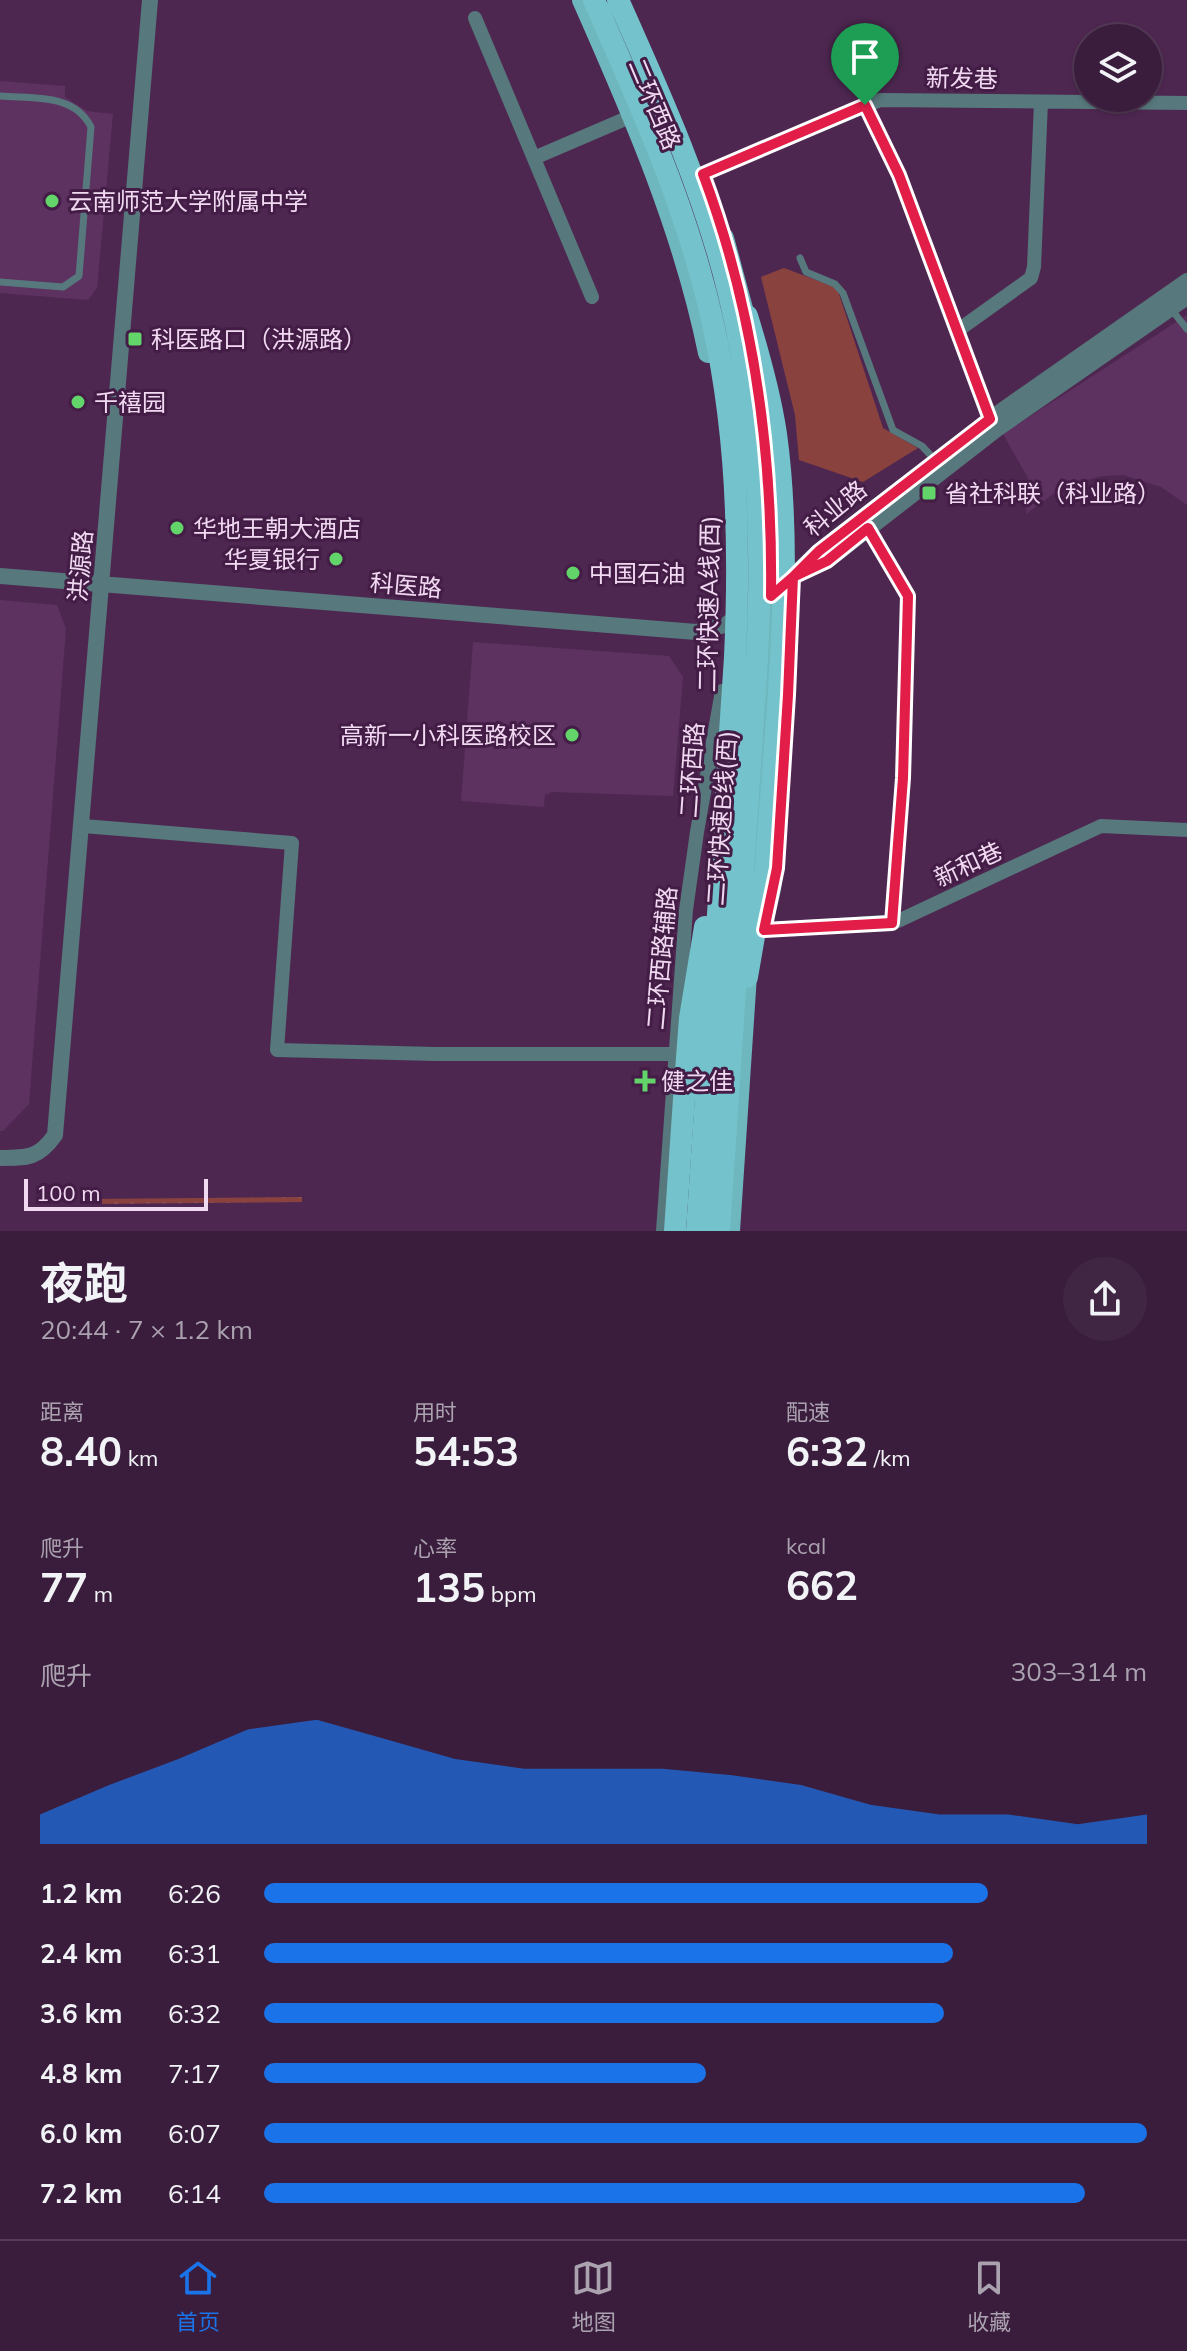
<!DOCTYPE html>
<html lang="zh">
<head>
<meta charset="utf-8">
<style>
  :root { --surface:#3a1d3d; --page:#412644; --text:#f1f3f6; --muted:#aba2b0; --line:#543b57; --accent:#1a73e8 }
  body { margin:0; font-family:Mulish,"Noto Sans SC",sans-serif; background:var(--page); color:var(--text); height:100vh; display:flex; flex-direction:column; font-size:30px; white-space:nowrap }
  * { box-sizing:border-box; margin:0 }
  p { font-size:26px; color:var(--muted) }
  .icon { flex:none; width:44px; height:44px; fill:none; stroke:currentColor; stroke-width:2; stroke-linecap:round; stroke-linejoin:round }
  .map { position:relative; height:1231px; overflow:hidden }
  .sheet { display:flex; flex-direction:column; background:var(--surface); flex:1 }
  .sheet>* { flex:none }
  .controls { position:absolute; left:1074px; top:24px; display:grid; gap:16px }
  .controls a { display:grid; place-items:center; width:88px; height:88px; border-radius:50%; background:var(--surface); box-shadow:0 2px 6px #0004,0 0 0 2px var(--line); font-size:40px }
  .scale { position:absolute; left:24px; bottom:20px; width:184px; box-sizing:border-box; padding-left:8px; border:4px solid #f1d9f2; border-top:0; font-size:22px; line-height:28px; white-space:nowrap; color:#f1d9f2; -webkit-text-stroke:6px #431d46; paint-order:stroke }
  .pin { position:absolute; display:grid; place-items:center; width:68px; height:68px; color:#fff; margin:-82px -34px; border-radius:50% 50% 50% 0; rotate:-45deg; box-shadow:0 0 8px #0007 }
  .pin .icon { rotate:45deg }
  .round { display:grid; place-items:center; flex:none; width:84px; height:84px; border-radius:42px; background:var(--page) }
  .head { display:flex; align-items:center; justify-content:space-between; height:136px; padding:0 40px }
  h1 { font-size:44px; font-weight:700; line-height:60px }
  .figures { display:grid; grid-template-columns:repeat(3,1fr); gap:12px; height:136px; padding:8px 40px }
  .figures div { display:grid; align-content:center }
  .figures b { font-size:40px; font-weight:700 }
  .figures small { font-size:22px; font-weight:400 }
  .figures p { font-size:22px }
  .chart { height:224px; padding:16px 40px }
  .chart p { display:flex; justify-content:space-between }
  .chart svg { width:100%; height:144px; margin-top:8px; fill:var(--accent); opacity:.7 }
  ul { padding:0 40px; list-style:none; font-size:26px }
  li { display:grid; grid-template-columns:128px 96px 1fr; align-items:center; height:60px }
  li i { height:20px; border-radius:10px; background:var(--accent) }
  .dock { display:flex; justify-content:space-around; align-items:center; height:112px; border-top:2px solid var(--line); background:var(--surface); font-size:22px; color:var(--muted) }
  .dock a { display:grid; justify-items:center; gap:4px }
  .dock .on { color:var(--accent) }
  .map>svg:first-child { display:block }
  .built { fill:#5d3160 }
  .grass { fill:url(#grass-dots) }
  .green { fill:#8a423e }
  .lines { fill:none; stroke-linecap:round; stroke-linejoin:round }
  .service { stroke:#57787c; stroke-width:7 }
  .minor { stroke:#57787c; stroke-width:14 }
  .tertiary { stroke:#57787c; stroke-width:16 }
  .primary { stroke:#6fb7be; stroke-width:20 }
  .trunk { stroke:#74c3cc; stroke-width:22 }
  .trunk-bridge { stroke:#74c3cc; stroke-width:22 }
  .route-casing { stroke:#fff; stroke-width:16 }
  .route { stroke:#e11d48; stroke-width:10 }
  .poi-dot { fill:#62d469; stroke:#431d46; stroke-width:3 }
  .labels { text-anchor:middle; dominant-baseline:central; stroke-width:6; stroke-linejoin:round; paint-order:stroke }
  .street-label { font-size:24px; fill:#f1d9f2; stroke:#431d46 }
  .poi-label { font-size:24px; fill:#f1d9f2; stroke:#431d46; text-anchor:start }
</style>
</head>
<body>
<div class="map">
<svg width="1187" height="1231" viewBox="0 0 1187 1231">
  <defs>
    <pattern id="grass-dots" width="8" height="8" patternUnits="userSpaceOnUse" patternTransform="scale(2)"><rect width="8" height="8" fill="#8a423e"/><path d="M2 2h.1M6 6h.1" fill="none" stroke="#9b5d5a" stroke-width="1.8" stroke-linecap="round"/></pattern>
  </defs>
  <rect width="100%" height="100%" fill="#4e2751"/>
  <!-- built -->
  <path class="built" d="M0,81L65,86V97L87,111L113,114L97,288L88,300L0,293Z
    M1187,315V505L1161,487L1123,475L1103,476L1064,486L1026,514L1028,478L1003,434Z
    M0,600L57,605L66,629L29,1104L3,1131H0Z
    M473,642L669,656L683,677L673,796L552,792L545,795L544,807L461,801Z"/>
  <!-- grass -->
  <path class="grass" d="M302,1197V1202L89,1204V1199Z"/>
  <!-- green -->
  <path class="green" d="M784,268L837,288L883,428L918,448L863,482L799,460L795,415L761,277Z"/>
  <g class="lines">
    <!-- service -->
    <path class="service" d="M0,96C34,99 74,93 91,127L79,276L63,287L0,282
      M86,199L131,202
      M800,258L806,272L835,284L843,293L893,430L922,446L935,460
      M1171,309L1187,329"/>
    <!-- minor -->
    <path class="minor" d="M475,18L592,297
      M865,105L899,175L990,419
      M534,158L632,116
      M703,174L880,100L1187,103
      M957,331L1031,278L1034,267L1041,102
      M868,528L908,596L903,778L892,923
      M83,826L292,843L277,1050L435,1054H675
      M766,924L774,890L778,854
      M764,930L898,921L1101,826L1187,830
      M663,1231L686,910L697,832L722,691"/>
    <!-- tertiary -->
    <path class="tertiary" d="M805,571L827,561L997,429L1187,297
      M0,576L696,632L725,625L741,615
      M780,588L819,551L990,419L1187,281
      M0,1158C28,1158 39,1158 55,1135L150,0"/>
    <!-- primary -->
    <path class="primary" d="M582,0C633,115 683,230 708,353
      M724,238L749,331
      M753,897C763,735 784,571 762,410
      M730,1231L748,960"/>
    <!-- trunk -->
    <path class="trunk" d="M747,977L766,867
      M675,1231L685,1084"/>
    <!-- trunk-bridge -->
    <path class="trunk-bridge" d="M594,0C633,89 674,178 700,272C736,398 741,527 735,657L697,1231
      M618,0C660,94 703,189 728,290C758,411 763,534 757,658L719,1231
      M747,316C759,355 770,394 776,434C795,573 775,728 766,867
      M685,1084L690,1018L705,927"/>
  </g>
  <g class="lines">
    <!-- route casing -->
    <g class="route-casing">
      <path id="route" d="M865,105L703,174C754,310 773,450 771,596L793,577L788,695L777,868L764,930L892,923L903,778L908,596L868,528L827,561L793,577L819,551L990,419L899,175L865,105"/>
    </g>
    <!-- route -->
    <use href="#route" class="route"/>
  </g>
  <!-- markers -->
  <g class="poi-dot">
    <circle cx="52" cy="201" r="8"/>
    <rect x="127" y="331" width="16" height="16" rx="4"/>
    <circle cx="78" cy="402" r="8"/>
    <rect x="921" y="485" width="16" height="16" rx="4"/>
    <circle cx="177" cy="528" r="8"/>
    <circle cx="336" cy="559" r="8"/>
    <circle cx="573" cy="573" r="8"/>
    <circle cx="572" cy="735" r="8"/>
    <path d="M641 1069h8v8h8v8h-8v8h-8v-8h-8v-8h8z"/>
  </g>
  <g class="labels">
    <!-- street labels -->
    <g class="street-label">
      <text transform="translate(962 78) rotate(1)">新发巷</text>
      <text transform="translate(655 104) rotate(67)">二环西路</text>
      <text transform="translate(835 508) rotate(-39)">科业路</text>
      <text transform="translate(80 566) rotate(-85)">洪源路</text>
      <text transform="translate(406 585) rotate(5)">科医路</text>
      <text transform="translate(708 604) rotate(-89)">二环快速A线(西)</text>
      <text transform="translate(691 770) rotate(-86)">二环西路</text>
      <text transform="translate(721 818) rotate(-86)">二环快速B线(西)</text>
      <text transform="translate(968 864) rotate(-25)">新和巷</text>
      <text transform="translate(661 958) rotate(-85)">二环西路辅路</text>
    </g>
    <!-- poi labels -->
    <g class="poi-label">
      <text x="68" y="201">云南师范大学附属中学</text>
      <text x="151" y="339">科医路口（洪源路）</text>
      <text x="94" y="402">千禧园</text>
      <text x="945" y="493">省社科联（科业路）</text>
      <text x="193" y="528">华地王朝大酒店</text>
      <text x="320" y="559" text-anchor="end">华夏银行</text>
      <text x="589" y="573">中国石油</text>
      <text x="556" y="735" text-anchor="end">高新一小科医路校区</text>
      <text x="661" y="1081">健之佳</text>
    </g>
  </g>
</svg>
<div class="controls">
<a><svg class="icon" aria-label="layers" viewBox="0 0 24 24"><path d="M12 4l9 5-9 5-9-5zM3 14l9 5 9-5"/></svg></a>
</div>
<div class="scale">100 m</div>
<div class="pin" style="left:865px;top:105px;background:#1e9e55"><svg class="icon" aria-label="arrive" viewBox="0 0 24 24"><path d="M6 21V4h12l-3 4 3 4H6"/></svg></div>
</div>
<section class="sheet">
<div class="head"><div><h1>夜跑</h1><p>20:44 · 7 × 1.2 km</p></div><a class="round"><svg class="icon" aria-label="share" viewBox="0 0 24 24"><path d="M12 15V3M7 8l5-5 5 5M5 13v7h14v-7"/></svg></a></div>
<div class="figures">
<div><p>距离</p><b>8.40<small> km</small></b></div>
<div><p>用时</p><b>54:53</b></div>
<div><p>配速</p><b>6:32<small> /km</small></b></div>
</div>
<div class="figures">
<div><p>爬升</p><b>77<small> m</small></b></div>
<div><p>心率</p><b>135<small> bpm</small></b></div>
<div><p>kcal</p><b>662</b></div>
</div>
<div class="chart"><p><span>爬升</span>303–314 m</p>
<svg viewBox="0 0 160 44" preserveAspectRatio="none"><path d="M0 44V35L10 26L20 18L30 9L40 6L50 12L60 18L70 21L80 21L90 21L100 23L110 26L120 32L130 35L140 35L150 38L160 35V44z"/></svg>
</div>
<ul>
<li><b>1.2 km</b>6:26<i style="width:82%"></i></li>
<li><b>2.4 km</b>6:31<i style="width:78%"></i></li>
<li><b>3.6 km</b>6:32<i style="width:77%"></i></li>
<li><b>4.8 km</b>7:17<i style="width:50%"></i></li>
<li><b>6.0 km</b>6:07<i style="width:100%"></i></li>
<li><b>7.2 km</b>6:14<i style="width:93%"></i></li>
</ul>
</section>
<nav class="dock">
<a class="on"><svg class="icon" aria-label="home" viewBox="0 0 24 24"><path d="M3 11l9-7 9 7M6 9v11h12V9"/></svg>首页</a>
<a><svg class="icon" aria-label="map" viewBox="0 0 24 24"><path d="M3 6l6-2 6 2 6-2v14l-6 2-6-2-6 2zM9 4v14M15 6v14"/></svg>地图</a>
<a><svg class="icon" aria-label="saved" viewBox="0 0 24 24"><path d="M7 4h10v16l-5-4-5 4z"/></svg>收藏</a>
</nav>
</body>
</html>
